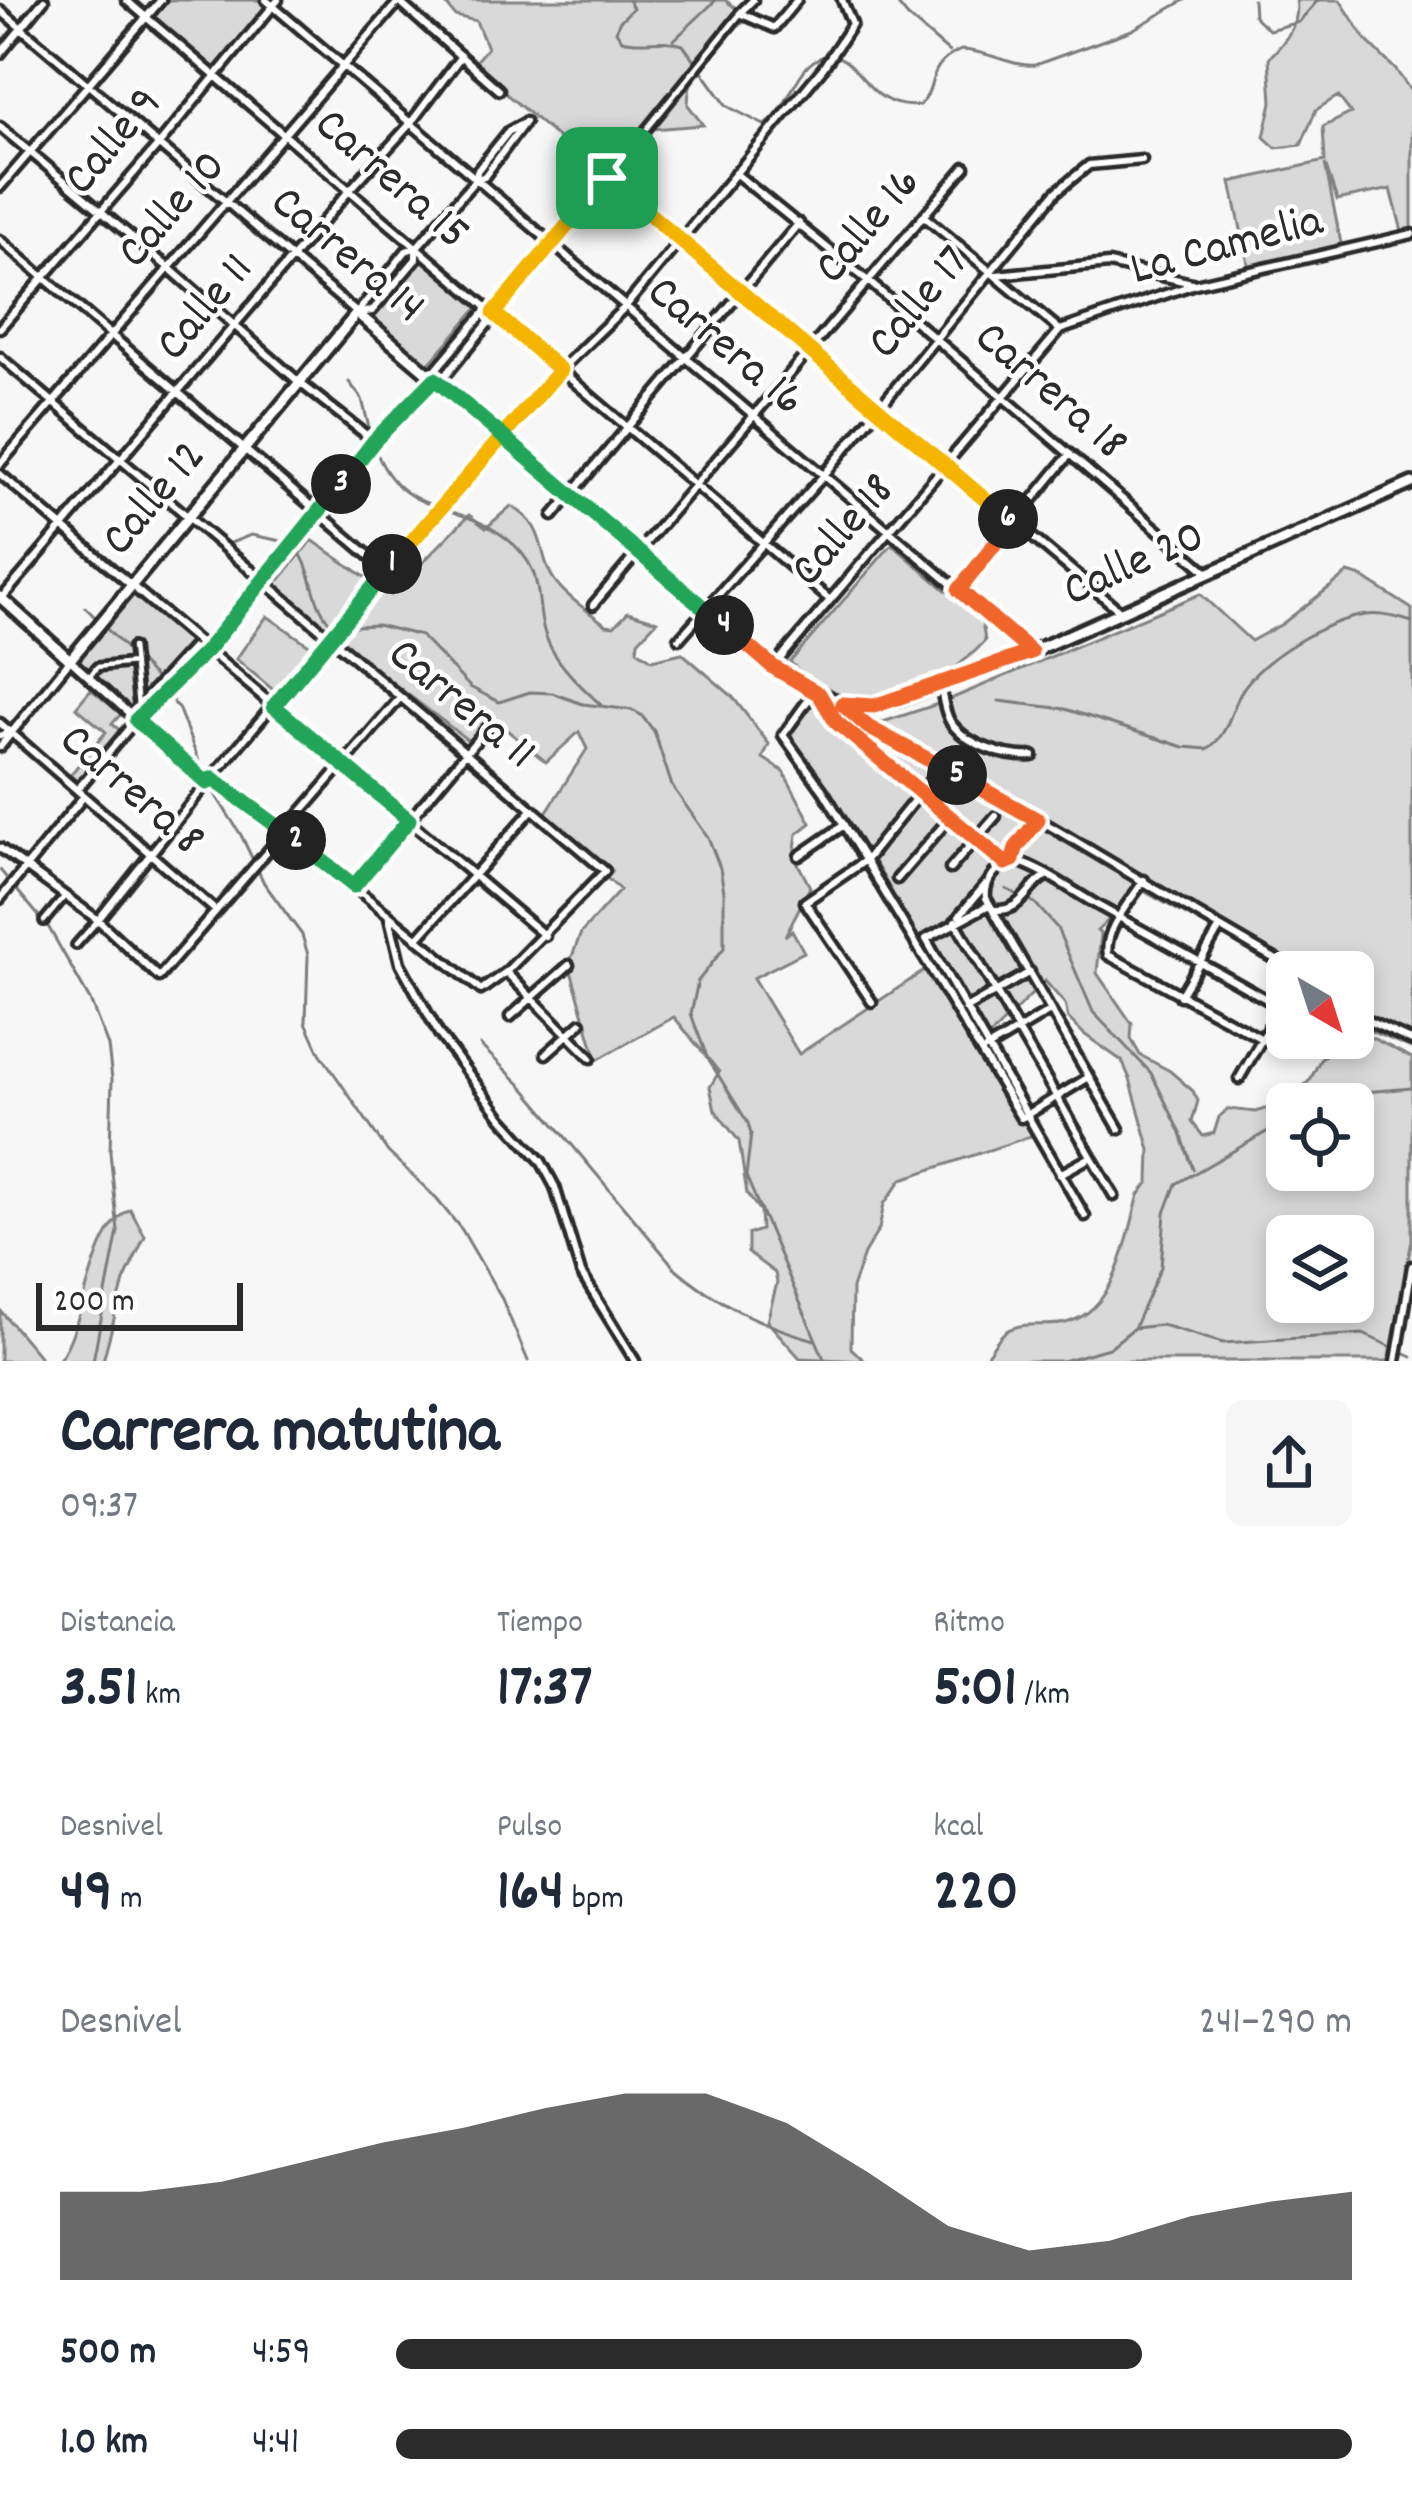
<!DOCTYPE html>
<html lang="es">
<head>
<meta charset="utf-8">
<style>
  :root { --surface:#fff; --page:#f6f6f7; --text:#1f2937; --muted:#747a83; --accent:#2b2b2b }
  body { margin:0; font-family:Dekko,sans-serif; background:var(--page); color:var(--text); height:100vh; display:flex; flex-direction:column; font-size:45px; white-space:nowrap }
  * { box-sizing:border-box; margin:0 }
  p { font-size:39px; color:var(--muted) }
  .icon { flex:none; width:66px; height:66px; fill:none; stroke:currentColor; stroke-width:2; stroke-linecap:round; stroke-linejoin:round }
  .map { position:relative; height:1361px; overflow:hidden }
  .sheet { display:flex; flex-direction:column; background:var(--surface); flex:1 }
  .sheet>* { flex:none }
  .needle { width:78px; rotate:141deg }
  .tools { position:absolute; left:1266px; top:951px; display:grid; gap:24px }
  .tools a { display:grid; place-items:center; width:108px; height:108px; border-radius:18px; background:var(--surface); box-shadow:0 6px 18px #0003; font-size:60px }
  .scale { position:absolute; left:36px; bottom:30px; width:207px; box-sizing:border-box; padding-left:12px; border:6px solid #2b2b2b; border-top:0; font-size:33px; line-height:42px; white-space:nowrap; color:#2b2b2b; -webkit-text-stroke:9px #fff; paint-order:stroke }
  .pin { position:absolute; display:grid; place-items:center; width:102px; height:102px; color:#fff; margin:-51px; border-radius:24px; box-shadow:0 6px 18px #0006 }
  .km { position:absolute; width:60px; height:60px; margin:-30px; border-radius:50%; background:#222; color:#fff; font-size:33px; line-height:60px; text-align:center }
  .round { display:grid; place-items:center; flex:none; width:126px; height:126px; border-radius:18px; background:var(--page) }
  .head { display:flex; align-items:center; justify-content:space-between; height:204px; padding:0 60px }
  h1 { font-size:66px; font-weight:700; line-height:90px }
  .stats { display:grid; grid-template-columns:repeat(3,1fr); gap:18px; height:204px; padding:12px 60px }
  .stats div { display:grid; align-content:center }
  .stats b { font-size:60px; font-weight:700 }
  .stats small { font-size:33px; font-weight:400 }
  .stats p { font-size:33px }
  .chart { height:336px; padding:24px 60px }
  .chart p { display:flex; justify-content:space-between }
  .chart svg { width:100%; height:216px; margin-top:12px; fill:var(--accent); opacity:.7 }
  ul { padding:0 60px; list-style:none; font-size:39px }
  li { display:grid; grid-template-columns:192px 144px 1fr; align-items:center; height:90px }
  li i { height:30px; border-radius:15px; background:var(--accent) }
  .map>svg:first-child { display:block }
  .green { fill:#d9d9d9; stroke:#828282; stroke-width:3; fill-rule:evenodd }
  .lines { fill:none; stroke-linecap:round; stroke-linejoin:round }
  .stream { stroke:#7b7b7b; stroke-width:3 }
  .pedestrian-casing { stroke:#2b2b2b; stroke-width:14 }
  .minor-casing { stroke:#2b2b2b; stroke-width:15 }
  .secondary-casing { stroke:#2b2b2b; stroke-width:18 }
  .pedestrian { stroke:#fff; stroke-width:4.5 }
  .minor { stroke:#fff; stroke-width:6 }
  .secondary { stroke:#fff; stroke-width:9 }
  .split-1-casing { stroke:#fff; stroke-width:24 }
  .split-2-casing { stroke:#fff; stroke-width:24 }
  .split-3-casing { stroke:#fff; stroke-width:24 }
  .split-4-casing { stroke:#fff; stroke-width:24 }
  .split-5-casing { stroke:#fff; stroke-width:24 }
  .split-6-casing { stroke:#fff; stroke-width:24 }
  .split-7-casing { stroke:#fff; stroke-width:24 }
  .split-1 { stroke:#f5b400; stroke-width:15 }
  .split-2 { stroke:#22a559; stroke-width:15 }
  .split-3 { stroke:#22a559; stroke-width:15 }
  .split-4 { stroke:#22a559; stroke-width:15 }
  .split-5 { stroke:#f0652b; stroke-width:15 }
  .split-6 { stroke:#f0652b; stroke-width:15 }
  .split-7 { stroke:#f5b400; stroke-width:15 }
  .labels { text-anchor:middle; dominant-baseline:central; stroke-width:9; stroke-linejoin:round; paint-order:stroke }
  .street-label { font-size:48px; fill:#2b2b2b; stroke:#fff }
</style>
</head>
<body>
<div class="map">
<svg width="1412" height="1361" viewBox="0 0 1412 1361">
  <rect width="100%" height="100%" fill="#f7f7f7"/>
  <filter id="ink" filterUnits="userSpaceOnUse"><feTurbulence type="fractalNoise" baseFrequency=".00833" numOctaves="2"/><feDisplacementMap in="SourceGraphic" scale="24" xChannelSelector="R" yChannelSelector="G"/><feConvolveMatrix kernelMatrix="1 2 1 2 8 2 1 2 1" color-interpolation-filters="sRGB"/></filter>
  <g filter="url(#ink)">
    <!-- green -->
    <path class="green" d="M161,0H266L273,6L214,75L146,17Z
      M443,0H725L752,20C713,30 689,64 688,105L703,125L652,129L603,176L472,65L487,48L476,21L455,16Z
      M1296,0H1340L1366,40L1396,70L1412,93V232L1403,235L1391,189L1337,200L1325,164L1342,248L1249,268L1231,182L1325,161L1323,127L1351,113L1338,96L1316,110L1301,145L1276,148L1264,137L1272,102L1269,58C1284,43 1301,23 1296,0Z
      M422,257L479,306L428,365L371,316Z
      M511,506C552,529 534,559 560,587C572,601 591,613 606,625L614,626L628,612L657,621L638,641L637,650L652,660L682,653L732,696L769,744L763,758L783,771L811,823L797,834L794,856L810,887L785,936L792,930L804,952L753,978L799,1054L933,965L874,861L939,773L932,770L866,852L785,736L811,700L860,725L877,724L941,703L1200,594L1251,641L1282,624L1348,573L1362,577L1412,609V1048L1370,1031L1353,1017V972H1288L1140,889L1097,931L1101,934L1097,973L1132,1024L1131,1039L1140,1055L1170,1071L1193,1091L1198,1101L1192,1122L1203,1136L1214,1133L1219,1117L1228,1109L1256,1112L1288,1101L1310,1080L1321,1058L1358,1031L1412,1058V1240L1389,1361H982C990,1353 996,1339 1005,1332C1024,1319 1049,1329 1069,1322C1117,1308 1127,1237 1139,1195L1149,1182L1150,1150L1130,1079L1122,1061L1084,1034L1068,1018L1065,1004L1045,981L981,1045L1034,1135L902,1179L884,1204L879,1229L864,1254L852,1288L851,1348L865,1361L800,1358L767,1321L777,1283L775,1273L748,1253V1234L761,1230L760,1211L747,1194L739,1141L715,1110L710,1087L719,1072L674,1017L597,1060L569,964L581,933L620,890L542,819L587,749L579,732L546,762L502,726L487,723L470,742L360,658L275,585L312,540L391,595L469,515L486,528ZM1287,1104H1353V1170H1287ZM1287,1236H1353V1302H1287Z
      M892,544L982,621L985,641C947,683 873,723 818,687C808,680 799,670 790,662Z
      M130,588L198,647L138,714L71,654Z
      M267,616L315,649L278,694L236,659Z
      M91,689L121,714L112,724L121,731L78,782L70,775L106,732L76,707Z
      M130,1209L145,1236L124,1281L103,1361H58C88,1322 87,1234 130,1209Z
      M0,1310L43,1361H0Z"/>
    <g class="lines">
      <!-- stream -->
      <path class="stream" d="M628,0L633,8L619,22L616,31L622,40C643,46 662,37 683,45L727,106L764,125C791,114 796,51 834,56C861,60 869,112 920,105C939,87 923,67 961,50C986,50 1016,68 1035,65L1132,30L1185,0
        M894,0L908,17L949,52
        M1253,0L1254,16L1269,30L1299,22L1318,0
        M674,40L716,0
        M349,382L362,399L371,436
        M374,446C401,520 452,497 506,538C553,574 529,607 551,648C563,670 583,688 601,705
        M218,548L251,535L292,543C316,567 309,606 335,627L377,625L421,636L470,687L499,702L530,692L552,693L583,704L632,710L641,715L654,731L672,786L708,837L720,868L724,892V948L698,981L691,1014L707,1057L748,1123L751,1134L746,1176L825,1361
        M85,607L159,682
        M165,690L179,710L206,780L241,835L264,883L302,935L308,955L306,1022L320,1053L388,1152L434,1196L462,1230L502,1299L528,1361
        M999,701L1065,709L1184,747L1207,749C1230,735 1230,707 1245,686C1268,655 1327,620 1366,615C1382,613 1397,617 1412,622
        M0,870L49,928L90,1000L108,1046L112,1079L110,1152L118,1231L93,1361
        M1006,889L1035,903L1057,928L1093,1012L1151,1073L1180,1131L1193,1169
        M480,1045L526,1090L675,1268C716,1303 762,1326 815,1340
        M1316,1104L1364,1092L1412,1088
        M1134,1328L1162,1325L1223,1343L1363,1334L1412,1356
        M1062,1361L1109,1348L1134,1328L1161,1267L1165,1213L1176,1184L1287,1120"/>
      <!-- pedestrian casing -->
      <g class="pedestrian-casing">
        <path id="pedestrian" d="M607,178L740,14
          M132,647L138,706L192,647L201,656
          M90,676L97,667L134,663
          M44,921L64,897
          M76,945L98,920"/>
      </g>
      <!-- minor casing -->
      <g class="minor-casing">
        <path id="minor" d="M126,0L830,600
          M266,0L1030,651
          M753,0L740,13L774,28L797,0
          M398,1L499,90
          M0,10L357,313
          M0,54L44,0
          M0,127L169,268L300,383L374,441
          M735,173L868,281L1208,573
          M476,179L477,171L509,131L522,124
          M0,187L161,0
          M925,217L1060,330
          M0,240L387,571
          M996,275L1109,264L1192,283
          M357,313L406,251L417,247L476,179L484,177L525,122
          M360,313L372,311L416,259V250
          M0,328L160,143L278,0
          M1060,330L1195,284L1412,234
          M0,357L605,871L506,972L481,990L285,831L212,778
          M435,378L437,368L482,315L494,313
          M0,464L400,0
          M0,474L545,936
          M553,516L799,223
          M959,590L1070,454
          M2,598L348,192L410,124L461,56
          M593,605L965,167
          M679,639L824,475L1056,192L1089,165L1142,160
          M774,666L1060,330
          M940,685C943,697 944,712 951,723C968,746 1007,758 1033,756
          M814,692L783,735L824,792L1021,1118L1025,1116
          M819,694L835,722L1005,863
          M844,706L868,727C1016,799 1154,892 1298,972
          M0,723L216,911
          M0,736L10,731
          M0,747L70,660L206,783
          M77,790L136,720L207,650L374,441L422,390L445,376L607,178L1120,611
          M1038,820L1016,848L1014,860C1043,869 1071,890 1097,905C1156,938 1215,970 1273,1003L1280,1006L1262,1039L1108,955C1103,930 1130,902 1144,880
          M0,848L98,920L159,977L400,698
          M799,856L844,825
          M1014,860C997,865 984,881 986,898L1119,1129
          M950,869L996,816
          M897,879L949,819
          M354,886L486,729
          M0,899L84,796
          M989,905L926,939L1085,1216
          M994,910C1023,912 1025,888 1046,876
          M388,914L400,963L439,1034L501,1117L541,1161L555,1187L581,1273L635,1361
          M959,916L985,885
          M98,920L207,783L387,571L560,370L625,307L823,68L852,24L842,0
          M955,921L1114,1196
          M417,939L532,810
          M506,972L591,1058
          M1180,996L1219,929
          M872,1002L805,902L866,860L941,767
          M1280,1006L1287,994
          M965,1009L1030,972
          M1353,1014L1412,1041
          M510,1017L569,965
          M986,1049L1050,1011
          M546,1054L581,1023
          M1239,1079L1262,1039
          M1025,1116L1089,1077
          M1060,1174L1091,1157
          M1396,1361L1412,1266"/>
      </g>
      <!-- secondary casing -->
      <g class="secondary-casing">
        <path id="secondary" d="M0,597L70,660L357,313L773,667L841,704L873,706L910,696L1031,652L1412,483"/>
      </g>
      <!-- pedestrian -->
      <use href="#pedestrian" class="pedestrian"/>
      <!-- minor -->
      <use href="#minor" class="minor"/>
      <!-- secondary -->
      <use href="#secondary" class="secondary"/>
    </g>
  </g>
  <g class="lines" filter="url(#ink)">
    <!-- split-1 casing -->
    <g class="split-1-casing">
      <path id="split-1" d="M392,564L560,370L494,313L607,178"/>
    </g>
    <!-- split-2 casing -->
    <g class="split-2-casing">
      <path id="split-2" d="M296,840L354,886L409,820L274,706L392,564"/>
    </g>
    <!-- split-3 casing -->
    <g class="split-3-casing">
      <path id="split-3" d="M296,840L212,778L207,783L136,720L207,650L341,484"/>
    </g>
    <!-- split-4 casing -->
    <g class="split-4-casing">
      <path id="split-4" d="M341,484L374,441L435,379L724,625"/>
    </g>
    <!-- split-5 casing -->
    <g class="split-5-casing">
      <path id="split-5" d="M724,625L773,667L819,694L836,722L1005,863L1013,860L1016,848L1038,820L957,775"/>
    </g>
    <!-- split-6 casing -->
    <g class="split-6-casing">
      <path id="split-6" d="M957,775L868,727L842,704L874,706L1031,652L959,590L1012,522L1008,519"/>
    </g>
    <!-- split-7 casing -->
    <g class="split-7-casing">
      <path id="split-7" d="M607,178L1008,519"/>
    </g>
    <!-- split-1 -->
    <use href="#split-1" class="split-1"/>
    <!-- split-2 -->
    <use href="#split-2" class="split-2"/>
    <!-- split-3 -->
    <use href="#split-3" class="split-3"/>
    <!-- split-4 -->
    <use href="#split-4" class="split-4"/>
    <!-- split-5 -->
    <use href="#split-5" class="split-5"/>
    <!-- split-6 -->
    <use href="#split-6" class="split-6"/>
    <!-- split-7 -->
    <use href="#split-7" class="split-7"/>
  </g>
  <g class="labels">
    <!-- street labels -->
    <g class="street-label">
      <text transform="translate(115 143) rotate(-50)">Calle 9</text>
      <text transform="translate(390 181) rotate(41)">Carrera 15</text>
      <text transform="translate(174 211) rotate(-49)">Calle 10</text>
      <text transform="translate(870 227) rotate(-50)">Calle 16</text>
      <text transform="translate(1227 248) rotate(-15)">La Camelia</text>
      <text transform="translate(346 257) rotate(40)">Carrera 14</text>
      <text transform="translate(921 304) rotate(-50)">Calle 17</text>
      <text transform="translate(207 309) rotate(-50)">Calle 11</text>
      <text transform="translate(724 348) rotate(40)">Carrera 16</text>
      <text transform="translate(1049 393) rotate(41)">Carrera 18</text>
      <text transform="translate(156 500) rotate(-50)">Calle 12</text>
      <text transform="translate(845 532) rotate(-49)">Calle 18</text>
      <text transform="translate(1135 566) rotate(-24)">Calle 20</text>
      <text transform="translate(460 706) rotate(40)">Carrera 11</text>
      <text transform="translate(130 792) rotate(41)">Carrera 8</text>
    </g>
  </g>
</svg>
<div class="tools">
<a><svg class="needle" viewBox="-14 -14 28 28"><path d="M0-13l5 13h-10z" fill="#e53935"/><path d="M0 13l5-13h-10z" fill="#747a83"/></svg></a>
<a><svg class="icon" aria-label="locate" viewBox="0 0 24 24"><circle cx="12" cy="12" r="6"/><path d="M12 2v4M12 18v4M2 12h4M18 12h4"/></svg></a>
<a><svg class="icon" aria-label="layers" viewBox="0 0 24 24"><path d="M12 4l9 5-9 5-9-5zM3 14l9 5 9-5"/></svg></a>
</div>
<div class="scale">200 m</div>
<div class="pin" style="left:607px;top:178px;background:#1e9e55"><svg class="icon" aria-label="arrive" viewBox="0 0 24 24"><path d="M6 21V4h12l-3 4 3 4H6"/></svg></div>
<b class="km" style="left:392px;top:564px">1</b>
<b class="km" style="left:296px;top:840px">2</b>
<b class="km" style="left:341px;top:484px">3</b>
<b class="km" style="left:724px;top:625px">4</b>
<b class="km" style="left:957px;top:775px">5</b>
<b class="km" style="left:1008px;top:519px">6</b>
</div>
<section class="sheet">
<div class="head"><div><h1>Carrera matutina</h1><p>09:37</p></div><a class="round"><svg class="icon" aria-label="share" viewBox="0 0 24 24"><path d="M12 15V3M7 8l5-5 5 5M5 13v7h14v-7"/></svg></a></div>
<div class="stats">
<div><p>Distancia</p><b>3.51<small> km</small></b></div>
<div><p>Tiempo</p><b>17:37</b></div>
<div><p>Ritmo</p><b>5:01<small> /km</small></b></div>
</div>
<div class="stats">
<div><p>Desnivel</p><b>49<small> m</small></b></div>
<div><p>Pulso</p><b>164<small> bpm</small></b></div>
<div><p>kcal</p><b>220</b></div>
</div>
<div class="chart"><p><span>Desnivel</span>241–290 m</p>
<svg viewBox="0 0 160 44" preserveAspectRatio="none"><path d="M0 44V26L10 26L20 24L30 20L40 16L50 13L60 9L70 6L80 6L90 12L100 22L110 33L120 38L130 36L140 31L150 28L160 26V44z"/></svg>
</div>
<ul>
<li><b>500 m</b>4:59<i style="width:78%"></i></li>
<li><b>1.0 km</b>4:41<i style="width:100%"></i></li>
</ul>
</section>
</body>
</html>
